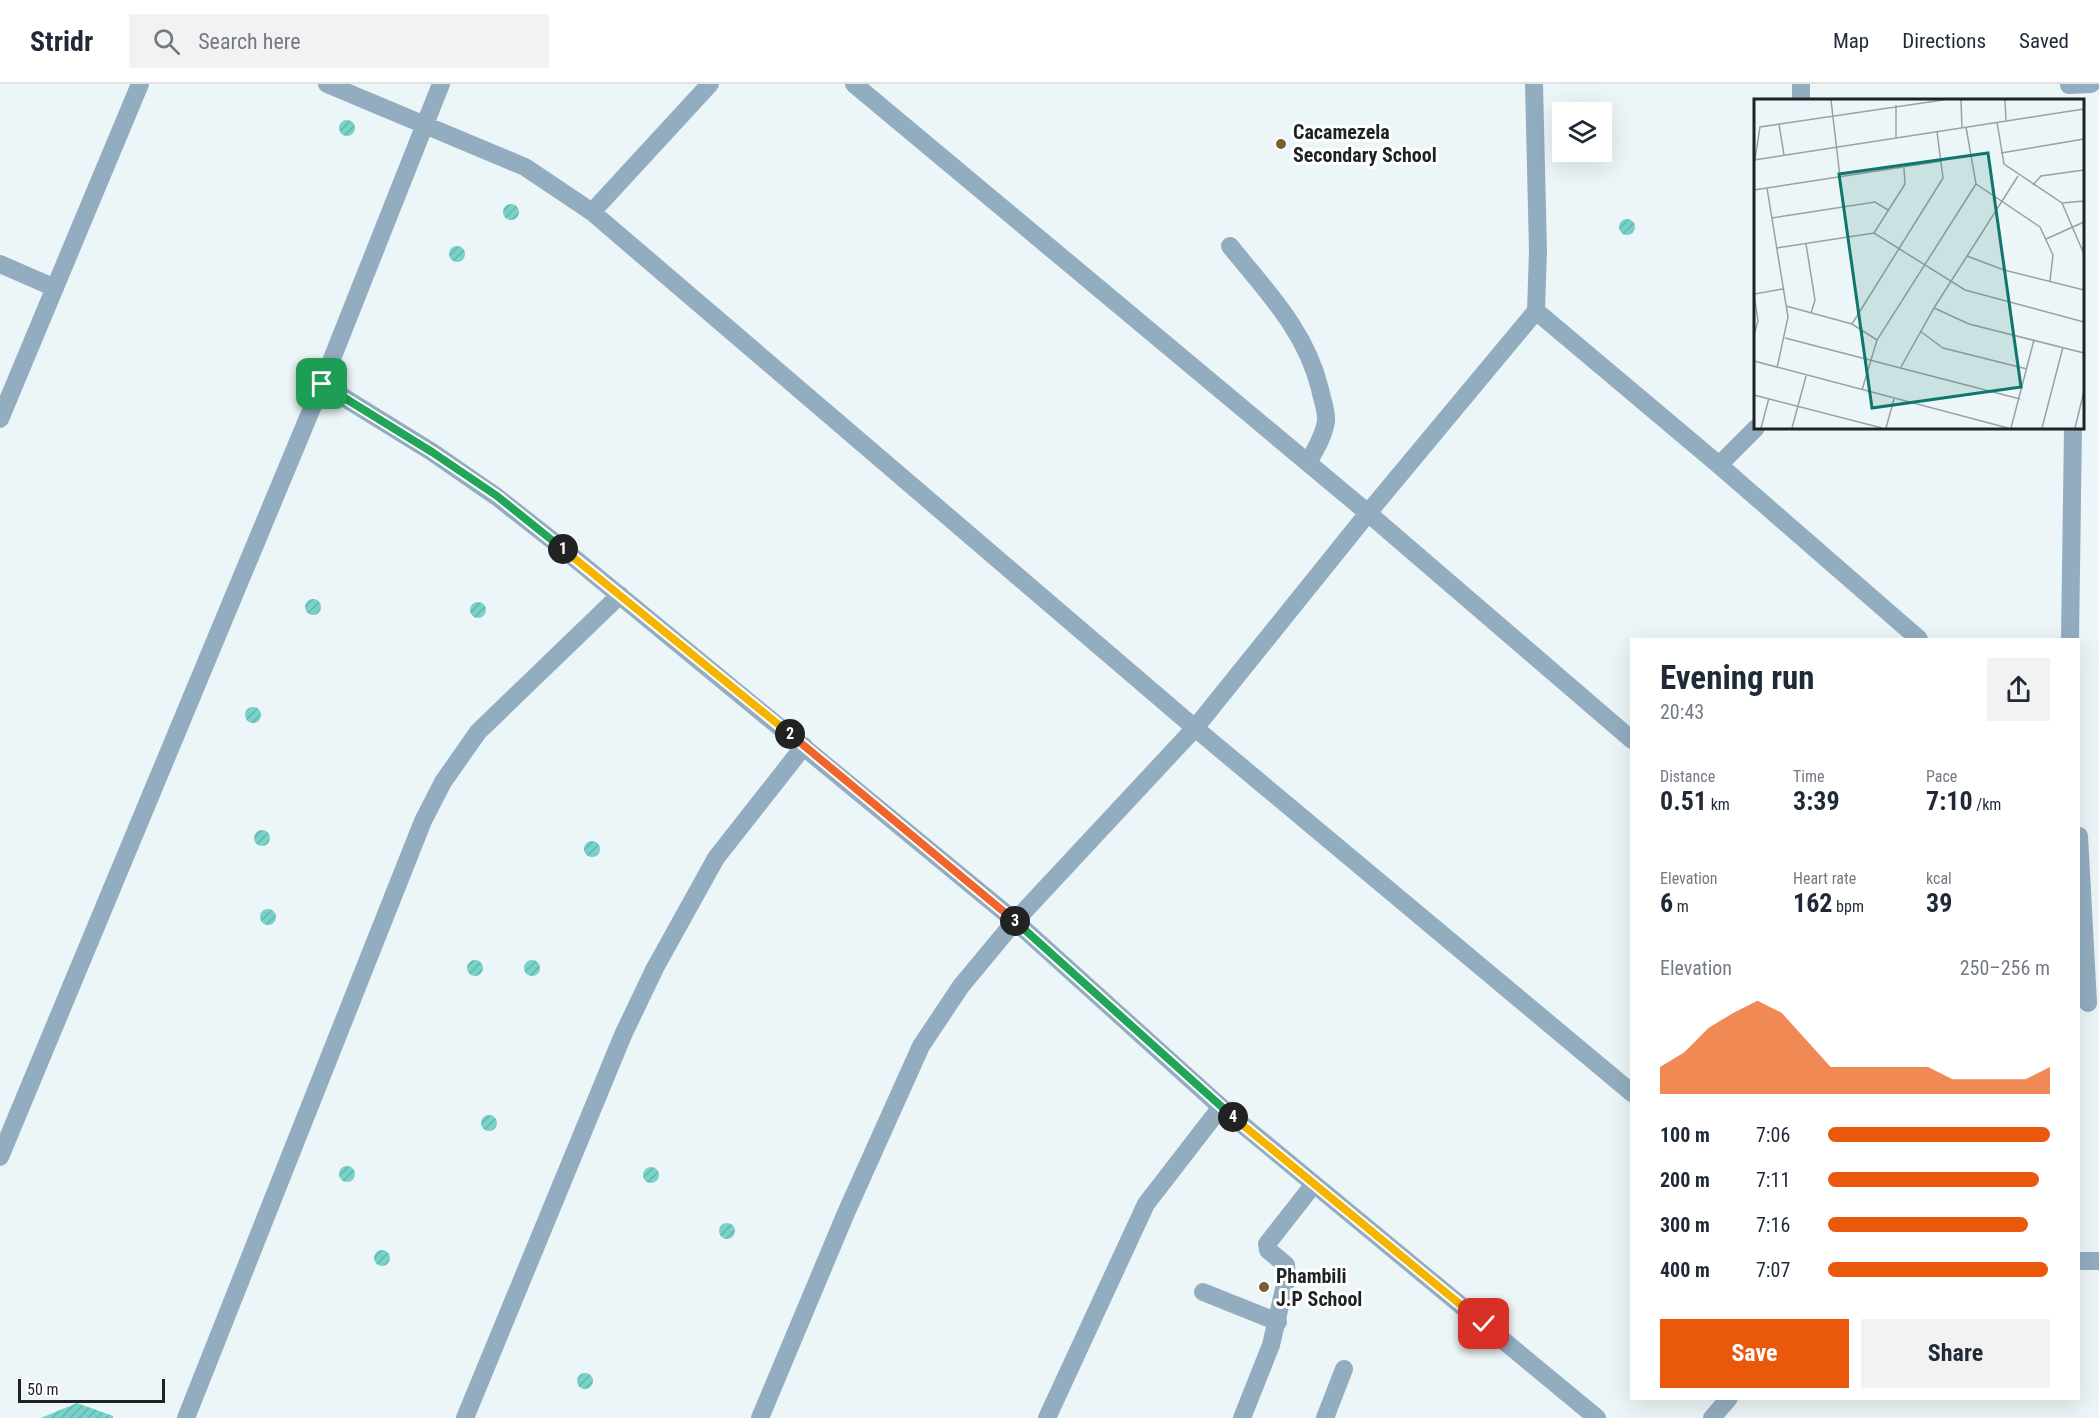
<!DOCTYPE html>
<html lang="en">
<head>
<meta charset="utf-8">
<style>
  :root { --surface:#fff; --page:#f2f2f3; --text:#1f2937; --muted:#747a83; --line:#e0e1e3; --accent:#ea580c }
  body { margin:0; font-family:"Roboto Condensed",sans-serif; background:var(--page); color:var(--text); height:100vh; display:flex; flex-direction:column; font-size:22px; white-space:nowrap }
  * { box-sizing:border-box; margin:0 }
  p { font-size:20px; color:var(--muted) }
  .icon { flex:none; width:33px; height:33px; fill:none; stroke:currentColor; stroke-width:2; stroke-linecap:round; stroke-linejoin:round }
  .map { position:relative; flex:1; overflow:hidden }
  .panel { position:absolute; left:1630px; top:554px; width:450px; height:762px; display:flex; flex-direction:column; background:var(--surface); border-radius:0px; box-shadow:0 6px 24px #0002 }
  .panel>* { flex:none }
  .tools { position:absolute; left:1552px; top:18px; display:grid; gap:12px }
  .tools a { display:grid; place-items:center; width:60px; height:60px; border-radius:0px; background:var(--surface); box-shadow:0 6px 24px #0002; font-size:30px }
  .scale { position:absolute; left:18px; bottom:15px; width:147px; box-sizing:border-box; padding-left:6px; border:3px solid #1f2223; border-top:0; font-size:16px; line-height:21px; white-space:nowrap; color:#1f2223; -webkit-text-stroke:4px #fff; paint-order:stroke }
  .pin { position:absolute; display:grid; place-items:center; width:51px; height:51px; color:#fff; margin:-26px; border-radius:12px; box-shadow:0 3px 9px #0006 }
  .km { position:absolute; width:30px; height:30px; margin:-15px; border-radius:50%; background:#222; color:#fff; font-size:16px; line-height:30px; text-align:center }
  .round { display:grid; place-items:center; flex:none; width:63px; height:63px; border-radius:0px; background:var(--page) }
  .overview { display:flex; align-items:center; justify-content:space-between; height:102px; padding:0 30px }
  h1 { font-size:33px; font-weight:700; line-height:45px }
  .metrics { display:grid; grid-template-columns:repeat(3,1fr); gap:9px; height:102px; padding:6px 30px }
  .metrics div { display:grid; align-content:center }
  .metrics b { font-size:26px; font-weight:700 }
  .metrics small { font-size:16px; font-weight:400 }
  .metrics p { font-size:16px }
  .chart { height:168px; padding:12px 30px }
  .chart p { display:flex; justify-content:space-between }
  .chart svg { width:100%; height:108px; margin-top:6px; fill:var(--accent); opacity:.7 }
  .action { display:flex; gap:12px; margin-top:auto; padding:12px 30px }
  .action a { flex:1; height:69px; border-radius:0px; background:var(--accent); color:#fff; font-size:24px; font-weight:700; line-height:69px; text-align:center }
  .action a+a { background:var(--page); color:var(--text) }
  ul { padding:0 30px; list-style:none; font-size:20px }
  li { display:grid; grid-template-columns:96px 72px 1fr; align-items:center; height:45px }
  li i { height:15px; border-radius:8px; background:var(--accent) }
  header { display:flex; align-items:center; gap:36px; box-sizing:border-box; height:84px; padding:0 30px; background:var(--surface); border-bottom:2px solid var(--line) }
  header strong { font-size:28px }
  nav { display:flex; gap:33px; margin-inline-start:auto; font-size:21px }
  .search { width:420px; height:54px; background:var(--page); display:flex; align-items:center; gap:15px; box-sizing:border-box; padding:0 21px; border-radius:0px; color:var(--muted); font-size:22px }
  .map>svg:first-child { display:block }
  .building { fill:url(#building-hatch) }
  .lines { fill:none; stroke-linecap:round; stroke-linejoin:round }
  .minor { stroke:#93adc0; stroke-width:18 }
  .split-1-casing { stroke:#fff; stroke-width:12 }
  .split-2-casing { stroke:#fff; stroke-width:12 }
  .split-3-casing { stroke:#fff; stroke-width:12 }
  .split-4-casing { stroke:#fff; stroke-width:12 }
  .split-5-casing { stroke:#fff; stroke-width:12 }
  .split-1 { stroke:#22a559; stroke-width:8 }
  .split-2 { stroke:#f5b400; stroke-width:8 }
  .split-3 { stroke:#f0652b; stroke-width:8 }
  .split-4 { stroke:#22a559; stroke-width:8 }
  .split-5 { stroke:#f5b400; stroke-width:8 }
  .poi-dot { fill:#795f31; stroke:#fff; stroke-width:2 }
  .labels { text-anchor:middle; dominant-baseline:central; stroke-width:6; stroke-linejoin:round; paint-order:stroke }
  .poi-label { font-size:20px; font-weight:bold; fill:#1f2223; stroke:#fff; text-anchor:start }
  .inset-road { fill:none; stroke:#9aa1a2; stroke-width:1.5 }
  .view { fill:#0f766e; fill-opacity:0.15; stroke:#0f766e; stroke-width:3 }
  .inset-edge { fill:none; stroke:#1f2223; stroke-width:3 }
</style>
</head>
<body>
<header>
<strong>Stridr</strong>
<div class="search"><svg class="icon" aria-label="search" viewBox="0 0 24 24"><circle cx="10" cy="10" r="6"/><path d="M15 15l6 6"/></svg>Search here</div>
<nav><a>Map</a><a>Directions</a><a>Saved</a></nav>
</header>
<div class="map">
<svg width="2099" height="1334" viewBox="0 0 2099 1334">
  <defs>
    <pattern id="building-hatch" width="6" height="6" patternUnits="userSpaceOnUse" patternTransform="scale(1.5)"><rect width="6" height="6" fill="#77d2c9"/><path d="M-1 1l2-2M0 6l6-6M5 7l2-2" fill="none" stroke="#66b4ac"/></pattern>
  </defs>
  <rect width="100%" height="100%" fill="#ecf5f7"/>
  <!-- building -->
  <path class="building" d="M339 44a8 8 0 1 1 16 0a8 8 0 1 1-16 0Z
    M503 128a8 8 0 1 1 16 0a8 8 0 1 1-16 0Z
    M1619 143a8 8 0 1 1 16 0a8 8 0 1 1-16 0Z
    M449 170a8 8 0 1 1 16 0a8 8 0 1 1-16 0Z
    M305 523a8 8 0 1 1 16 0a8 8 0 1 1-16 0Z
    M470 526a8 8 0 1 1 16 0a8 8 0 1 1-16 0Z
    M245 631a8 8 0 1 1 16 0a8 8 0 1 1-16 0Z
    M254 754a8 8 0 1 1 16 0a8 8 0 1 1-16 0Z
    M584 765a8 8 0 1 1 16 0a8 8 0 1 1-16 0Z
    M260 833a8 8 0 1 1 16 0a8 8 0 1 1-16 0Z
    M467 884a8 8 0 1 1 16 0a8 8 0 1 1-16 0Z
    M524 884a8 8 0 1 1 16 0a8 8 0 1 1-16 0Z
    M481 1039a8 8 0 1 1 16 0a8 8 0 1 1-16 0Z
    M339 1090a8 8 0 1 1 16 0a8 8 0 1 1-16 0Z
    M643 1091a8 8 0 1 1 16 0a8 8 0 1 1-16 0Z
    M719 1147a8 8 0 1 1 16 0a8 8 0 1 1-16 0Z
    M374 1174a8 8 0 1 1 16 0a8 8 0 1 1-16 0Z
    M577 1297a8 8 0 1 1 16 0a8 8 0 1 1-16 0Z
    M77,1319L113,1332V1334H41Z"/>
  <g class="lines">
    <!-- minor -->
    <path class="minor" d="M327,0L525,83L592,128L1195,644L1632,1009
      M854,0L1368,429L1632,656
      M1801,0V16
      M2069,1L2091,0
      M592,128L710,0
      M1230,162C1267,208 1306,247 1320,305C1322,316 1327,327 1326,337C1324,352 1315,366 1308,379
      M0,180L55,204
      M1536,227L1719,381L1919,555
      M322,300L432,368L497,413L562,464L1015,837L1221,1023L1597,1334
      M0,335L140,0
      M1719,381L1756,344
      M2070,555L2073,344
      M2079,752L2088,919
      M0,1073L322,300L441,0
      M2079,1177H2099
      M1203,1208L1278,1238
      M186,1334L423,737L443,698L478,648L620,511
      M465,1334L623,951L655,884L716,774L804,662
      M760,1334L846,1129L921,962L961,902L1015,837L1195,644L1368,429L1536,227L1538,167L1534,0
      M1047,1334L1146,1120L1221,1023
      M1242,1334L1271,1261L1287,1192L1286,1181L1268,1166L1267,1160L1314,1100
      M1325,1334L1344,1285
      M1712,1334L1729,1314"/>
  </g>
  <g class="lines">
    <!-- split-1 casing -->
    <g class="split-1-casing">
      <path id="split-1" d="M322,300L432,368L497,412L563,465"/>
    </g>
    <!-- split-2 casing -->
    <g class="split-2-casing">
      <path id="split-2" d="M563,465L790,650"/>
    </g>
    <!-- split-3 casing -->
    <g class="split-3-casing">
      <path id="split-3" d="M790,650L1015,837"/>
    </g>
    <!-- split-4 casing -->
    <g class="split-4-casing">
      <path id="split-4" d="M1015,837L1233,1033"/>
    </g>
    <!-- split-5 casing -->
    <g class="split-5-casing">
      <path id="split-5" d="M1233,1033L1484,1240"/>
    </g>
    <!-- split-1 -->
    <use href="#split-1" class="split-1"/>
    <!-- split-2 -->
    <use href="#split-2" class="split-2"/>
    <!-- split-3 -->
    <use href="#split-3" class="split-3"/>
    <!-- split-4 -->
    <use href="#split-4" class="split-4"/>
    <!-- split-5 -->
    <use href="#split-5" class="split-5"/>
  </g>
  <!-- markers -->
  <g class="poi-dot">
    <circle cx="1281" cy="60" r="6"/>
    <circle cx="1264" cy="1203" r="6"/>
  </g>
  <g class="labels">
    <!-- poi labels -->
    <g class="poi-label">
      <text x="1293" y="48">Cacamezela<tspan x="1293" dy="23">Secondary School</tspan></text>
      <text x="1276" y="1192">Phambili<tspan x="1276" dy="23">J.P School</tspan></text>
    </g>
  </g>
  <!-- overview -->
  <g transform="translate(1754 15)">
    <rect width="330" height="330" fill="#ecf5f7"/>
    <path class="inset-road" d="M77,1L86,78M207,1L208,29M251,1L252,22M142,6V39M243,23L250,65L308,104L330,155M25,25L30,56M247,54L330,40M1,60L6,28L189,1M0,61L330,10M222,85L286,128L299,156L296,182M279,86L287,77L330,71M13,89L34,218L23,269M0,91L188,62M308,104L330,102M18,119L121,103L134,111M120,134L151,85L150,69M292,140L330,123M52,145L61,201L57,214M23,149L120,134L211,191L330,223M213,157L250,171L330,191M32,207L98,225L123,241M180,209L215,225L330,254M98,225L189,79L183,33M166,232L189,249L273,270M0,236L4,222L0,195L29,190M31,239L266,300M0,262L254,329M147,268L180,209L264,77M108,291L123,241L222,85L212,28M0,296L128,329M7,329L15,299M38,329L52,277M132,329L140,300M257,329L280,241M288,329L309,248M321,329L330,292"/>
    <path class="view" d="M234,54L267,288L118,309L85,75Z"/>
    <rect width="330" height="330" class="inset-edge"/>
  </g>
</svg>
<div class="tools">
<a><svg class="icon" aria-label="layers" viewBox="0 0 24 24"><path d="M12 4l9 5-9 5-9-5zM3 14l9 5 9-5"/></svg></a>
</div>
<div class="scale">50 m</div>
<div class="pin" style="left:322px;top:300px;background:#1e9e55"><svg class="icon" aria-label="arrive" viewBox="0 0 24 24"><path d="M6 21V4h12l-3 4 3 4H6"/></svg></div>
<div class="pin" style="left:1484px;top:1240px;background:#d93025"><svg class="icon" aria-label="check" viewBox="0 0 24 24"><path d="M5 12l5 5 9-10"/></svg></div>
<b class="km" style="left:563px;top:465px">1</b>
<b class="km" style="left:790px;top:650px">2</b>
<b class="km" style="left:1015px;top:837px">3</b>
<b class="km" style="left:1233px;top:1033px">4</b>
<section class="panel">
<div class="overview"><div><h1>Evening run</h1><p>20:43</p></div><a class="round"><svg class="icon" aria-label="share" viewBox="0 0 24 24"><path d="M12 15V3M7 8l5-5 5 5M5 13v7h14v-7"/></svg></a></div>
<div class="metrics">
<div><p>Distance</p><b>0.51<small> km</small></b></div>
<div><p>Time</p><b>3:39</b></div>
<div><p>Pace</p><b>7:10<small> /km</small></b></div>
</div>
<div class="metrics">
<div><p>Elevation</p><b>6<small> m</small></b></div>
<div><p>Heart rate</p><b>162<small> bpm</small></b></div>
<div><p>kcal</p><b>39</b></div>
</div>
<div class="chart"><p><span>Elevation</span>250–256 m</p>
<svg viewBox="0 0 160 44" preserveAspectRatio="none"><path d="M0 44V33L10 27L20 17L30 11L40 6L50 11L60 22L70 33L80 33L90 33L100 33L110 33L120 38L130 38L140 38L150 38L160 33V44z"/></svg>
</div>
<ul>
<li><b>100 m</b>7:06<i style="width:100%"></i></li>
<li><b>200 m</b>7:11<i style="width:95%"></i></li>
<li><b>300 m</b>7:16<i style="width:90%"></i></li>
<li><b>400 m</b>7:07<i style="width:99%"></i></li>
</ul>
<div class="action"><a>Save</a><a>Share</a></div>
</section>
</div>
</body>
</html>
